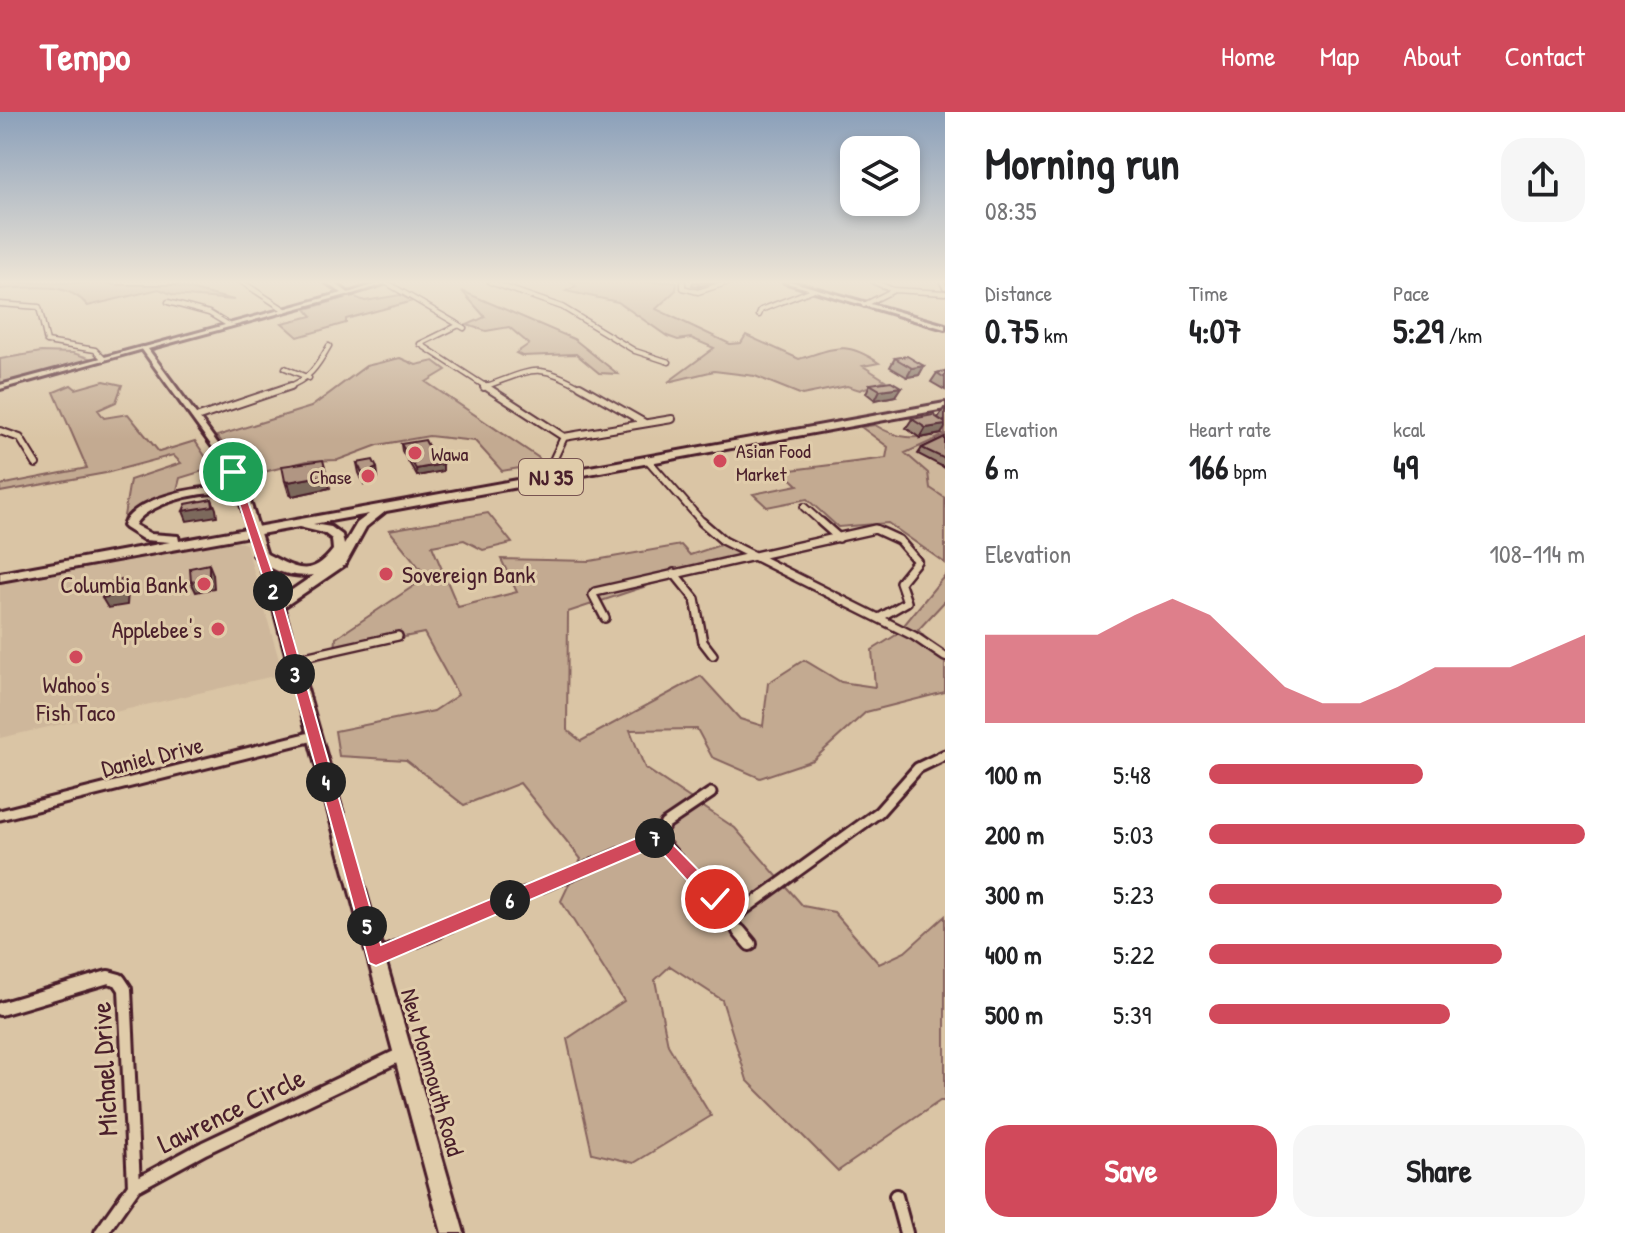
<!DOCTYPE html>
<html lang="en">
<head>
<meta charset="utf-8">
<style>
  :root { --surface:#fff; --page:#f6f6f6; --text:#202124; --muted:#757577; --accent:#d1495b }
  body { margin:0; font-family:"Patrick Hand",sans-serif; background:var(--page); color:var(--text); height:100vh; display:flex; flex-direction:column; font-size:30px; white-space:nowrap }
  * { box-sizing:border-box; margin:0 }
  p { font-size:26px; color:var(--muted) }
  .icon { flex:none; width:44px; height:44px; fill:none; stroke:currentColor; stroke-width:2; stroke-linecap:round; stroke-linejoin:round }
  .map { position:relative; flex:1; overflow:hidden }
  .details { display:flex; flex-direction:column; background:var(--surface); width:680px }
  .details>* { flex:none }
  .buttons { position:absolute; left:840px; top:24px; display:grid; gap:16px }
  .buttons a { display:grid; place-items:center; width:80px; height:80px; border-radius:16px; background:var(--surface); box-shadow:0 4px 12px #0003; font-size:40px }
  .pin { position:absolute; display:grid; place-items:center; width:68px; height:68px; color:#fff; margin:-34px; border:4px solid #fff; border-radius:50%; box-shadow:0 2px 8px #0007 }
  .km { position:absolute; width:40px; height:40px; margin:-20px; border-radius:50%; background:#222; color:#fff; font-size:22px; line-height:40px; text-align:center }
  .round { display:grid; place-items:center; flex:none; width:84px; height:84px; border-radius:24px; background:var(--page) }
  .headline { display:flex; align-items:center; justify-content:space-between; height:136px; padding:0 40px }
  h1 { font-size:44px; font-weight:700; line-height:60px }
  .stats { display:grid; grid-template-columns:repeat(3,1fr); gap:12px; height:136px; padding:8px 40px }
  .stats div { display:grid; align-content:center }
  .stats b { font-size:34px; font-weight:700 }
  .stats small { font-size:22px; font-weight:400 }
  .stats p { font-size:22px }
  .chart { height:224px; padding:16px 40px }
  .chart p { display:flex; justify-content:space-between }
  .chart svg { width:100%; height:144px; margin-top:8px; fill:var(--accent); opacity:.7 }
  .action { display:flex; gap:16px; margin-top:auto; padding:16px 40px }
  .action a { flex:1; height:92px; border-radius:24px; background:var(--accent); color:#fff; font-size:32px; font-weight:700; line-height:92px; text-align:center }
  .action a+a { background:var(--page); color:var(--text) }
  ul { padding:0 40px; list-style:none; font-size:26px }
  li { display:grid; grid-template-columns:128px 96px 1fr; align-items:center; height:60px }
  li i { height:20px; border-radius:10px; background:var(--accent) }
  header { display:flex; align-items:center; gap:48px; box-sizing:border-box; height:112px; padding:0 40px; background:var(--accent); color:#fff }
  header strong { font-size:38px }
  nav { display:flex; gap:44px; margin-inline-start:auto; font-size:28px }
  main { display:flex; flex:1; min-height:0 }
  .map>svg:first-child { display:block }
  .built { fill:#ceb79b }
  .green { fill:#c3aa91; stroke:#86645e; stroke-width:2 }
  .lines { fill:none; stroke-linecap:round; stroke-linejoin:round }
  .minor-far4-casing { stroke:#4a1f2b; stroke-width:7 }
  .minor-far3-casing { stroke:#4a1f2b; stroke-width:10 }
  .minor-far2-casing { stroke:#4a1f2b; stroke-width:12 }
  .minor-far1-casing { stroke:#4a1f2b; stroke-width:15 }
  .minor-casing { stroke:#4a1f2b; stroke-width:18 }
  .tertiary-casing { stroke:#4a1f2b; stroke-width:6 }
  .secondary-casing { stroke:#4a1f2b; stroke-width:6 }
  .trunk-casing { stroke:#4a1f2b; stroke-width:6 }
  .minor-far4 { stroke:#e0ccaa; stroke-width:4 }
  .minor-far3 { stroke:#e0ccaa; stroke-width:6 }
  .minor-far2 { stroke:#e0ccaa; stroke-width:7 }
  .minor-far1 { stroke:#e0ccaa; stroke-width:9 }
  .minor { stroke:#e0ccaa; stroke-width:12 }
  .tertiary { fill:#e0ccaa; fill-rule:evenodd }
  .secondary { fill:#e0ccaa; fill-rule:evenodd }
  .trunk { fill:#e0ccaa; fill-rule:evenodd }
  .wall { fill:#988171; stroke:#4a1f2b; stroke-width:2 }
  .shaded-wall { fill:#7c695c; stroke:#4a1f2b; stroke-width:2 }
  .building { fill:#b19683; stroke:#4a1f2b; stroke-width:2 }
  .route { fill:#d1495b; stroke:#fff; stroke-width:2 }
  .poi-dot { fill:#d1495b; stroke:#e0ccaa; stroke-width:3 }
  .labels { text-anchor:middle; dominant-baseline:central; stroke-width:6; stroke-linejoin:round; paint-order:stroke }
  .far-poi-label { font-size:20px; fill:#4a1f2b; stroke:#e0ccaa; text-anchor:start }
  .shield { fill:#e0ccaa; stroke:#775351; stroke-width:2 }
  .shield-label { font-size:22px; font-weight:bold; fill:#4a1f2b }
  .poi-label { font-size:24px; fill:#4a1f2b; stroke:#e0ccaa; text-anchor:end }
  .street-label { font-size:24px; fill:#4a1f2b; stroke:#e0ccaa }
  .near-street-label { font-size:28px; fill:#4a1f2b; stroke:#e0ccaa }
</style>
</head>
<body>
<header>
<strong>Tempo</strong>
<nav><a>Home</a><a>Map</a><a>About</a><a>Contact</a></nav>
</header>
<main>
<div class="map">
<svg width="945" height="1121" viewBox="0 0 945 1121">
  <rect width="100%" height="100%" fill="#dac5a5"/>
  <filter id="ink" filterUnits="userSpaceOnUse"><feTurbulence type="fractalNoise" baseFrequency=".0125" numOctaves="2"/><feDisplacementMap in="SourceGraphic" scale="16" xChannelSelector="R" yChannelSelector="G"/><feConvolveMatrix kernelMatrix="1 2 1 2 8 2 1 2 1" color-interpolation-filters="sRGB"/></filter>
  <g filter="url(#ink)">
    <!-- built -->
    <path class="built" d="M945,323V386L930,376L904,341Z
      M230,427L246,432L283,562L0,626V470Z"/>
    <!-- green -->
    <path class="green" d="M0,170L168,172L234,188L174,183L159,177L88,194C67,168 30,176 0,177Z
      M570,170H677L676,178L656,197L730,232L741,231L746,223L799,247C836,236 845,228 879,251L863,254L885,268L860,278L847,274L802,283L755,264L714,259L668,270L714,236L691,226L678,228L667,224L618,190L566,179L576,174Z
      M462,179L574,227L618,262L599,261L576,242L522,244L516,241L529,232L509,215L486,219L467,213L485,205Z
      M400,183L413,189L346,207V211L298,225L282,211L312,204L306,197L352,184L365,189Z
      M41,240L73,241L92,247L0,272V247Z
      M400,246L416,253L434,249L446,258L426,270L539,346L537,353L502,359L475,329L429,324L378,333L338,348L307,349L248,364L217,324L311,295L366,254Z
      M104,269L122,273L116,290L98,298L104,306L128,302L159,340L195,329L213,356L180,366L175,386L123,410L130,368L181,351L173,343L106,361L0,380V373L87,356L54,280L71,273L76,277Z
      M875,313C899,328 915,327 941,322L940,315L945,317V323L905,341L928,361L930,376L945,386V451L888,411L838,415L807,387L767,395L753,382L798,373L783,359L886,346L888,335L861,315Z
      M488,401L512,431L483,438L464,428L432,434L458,495L517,480L501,447L590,449L681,433L690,443L723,432L743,442L568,500L567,618L581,629L701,564L740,607L763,614L768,571L804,548L841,570L875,575L872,538L896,523L945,463V489L918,518L945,548V580L866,600L813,648L760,666L712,645L697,617L630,618L645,656L735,716L803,794L834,800L879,852L905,840L945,804V989H940L838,1059L747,968L722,888L670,854L655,868L668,933L711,1004L634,1051L592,1041L567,927L624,889L561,789L581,747L520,671L464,693L406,648L339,644L335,619L434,599L458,583L424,521L335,539L336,526L427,465L389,418Z"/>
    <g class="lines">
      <!-- minor-far4 casing -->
      <g class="minor-far4-casing">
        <path id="minor-far4" d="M114,170H178
          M242,170L285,198
          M490,170L562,195L635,239L669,250
          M683,170V176L698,180L729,170
          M874,170L893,178
          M942,170L945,175
          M387,171L464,216
          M168,190L209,201L229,213
          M0,192L39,195L47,230L95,238L104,247
          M864,193L894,178L945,181
          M759,203L761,198L812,178
          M459,213L420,232L488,276
          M285,256L309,266
          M484,275C533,258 536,249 583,276
          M285,276C309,268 317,255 329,234"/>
      </g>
      <!-- minor-far3 casing -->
      <g class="minor-far3-casing">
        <path id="minor-far3" d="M485,274L564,325
          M580,274L645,311
          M484,275L487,274
          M196,306L291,274
          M0,319L20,326L36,352
          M564,325L672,307
          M647,347L704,412
          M548,359L564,325
          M804,395L823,412"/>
      </g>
      <!-- minor-far2 casing -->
      <g class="minor-far2-casing">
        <path id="minor-far2" d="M702,410L724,429L914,524L945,545
          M821,410L839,426
          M674,461L695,487L703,530L713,543
          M605,506L593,483L595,480L875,417L899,428L917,449L900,470L907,490L879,506
          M291,548L398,524"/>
      </g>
      <!-- minor-far1 casing -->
      <g class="minor-far1-casing">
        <path id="minor-far1" d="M0,703L314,624
          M658,725L740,821
          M658,725L665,712L711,681
          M731,807L879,700L918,656L945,643
          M433,821L658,725"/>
      </g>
      <!-- minor casing -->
      <g class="minor-casing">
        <path id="minor" d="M739,819L750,832
          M376,845L438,819
          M0,897L108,865L119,868L125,877L134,1074
          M896,1084L906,1121
          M101,1121L134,1074L204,1036L402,942"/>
      </g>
      <!-- tertiary casing -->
      <g class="tertiary-casing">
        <path id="tertiary" d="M382,170H391L349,183L345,182Z
          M784,170H793L945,213V217Z
          M142,235L147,236L0,277V273Z"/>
      </g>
      <!-- secondary casing -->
      <g class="secondary-casing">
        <path id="secondary" d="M325,170H333L350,182L148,237L230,348L247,380L283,494L464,1121H442L273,494L237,380L222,348L141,236L342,181Z"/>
      </g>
      <!-- trunk casing -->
      <g class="trunk-casing">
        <path id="trunk" d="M945,291V297L386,399L366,415L345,453L278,499L272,494L273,491L314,463C292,466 269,459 254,443L260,439C289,451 307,472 333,438L332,427L324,421L299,415L0,469V461L170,430L144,428L125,416L123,414C131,387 197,373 222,376C233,377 243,383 250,390L245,393C237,390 230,384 222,382C201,378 144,393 135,413L151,422L178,424L179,429ZM369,402L357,411L344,433L342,423L331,415L313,412Z"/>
      </g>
      <!-- minor-far4 -->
      <use href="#minor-far4" class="minor-far4"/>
      <!-- minor-far3 -->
      <use href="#minor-far3" class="minor-far3"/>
      <!-- minor-far2 -->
      <use href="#minor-far2" class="minor-far2"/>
      <!-- minor-far1 -->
      <use href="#minor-far1" class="minor-far1"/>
      <!-- minor -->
      <use href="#minor" class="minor"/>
      <!-- tertiary -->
      <use href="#tertiary" class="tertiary"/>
      <!-- secondary -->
      <use href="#secondary" class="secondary"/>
      <!-- trunk -->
      <use href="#trunk" class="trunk"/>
    </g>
    <!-- wall -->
    <path class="wall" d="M693,170H714L698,175L692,173Z
      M895,246L924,254L919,263L907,265L890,255Z
      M945,259V278L931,270L937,261Z
      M870,272L895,284L875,288L866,281Z
      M944,296H945V310L938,306Z
      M912,307L941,322L920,326L906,316Z
      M945,325V356L918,342L922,336Z
      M401,332L433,344L443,352V359L417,364L402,339Z
      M357,351L377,356L378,366L364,372L359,361Z
      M285,369L330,376L292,384L289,382Z"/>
    <!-- shaded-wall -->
    <path class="shaded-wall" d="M699,170H714L698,175Z
      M924,254L919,263L907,265L912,256Z
      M901,275L895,284L875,288L880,278Z
      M945,313V316L941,322L920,326L926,316Z
      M443,352V359L417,364L416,357Z
      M377,356L378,366L364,372L363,362Z
      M327,363L330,376L292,384L288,370Z
      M212,387L216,397L217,404L187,409L183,399Z
      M209,452L213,462L214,476L196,480L191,470Z
      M122,468L128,478L127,493L108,496L102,486Z"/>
    <!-- building -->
    <path class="building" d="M907,244L924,254L912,256L895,246Z
      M945,259V266L937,261Z
      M891,269L901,275L880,278L870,272Z
      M933,303L945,311V313L926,316L912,307Z
      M945,325V347L922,336Z
      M425,328L433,344L438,343L443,352L416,357L401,332Z
      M323,348L327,363L288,370L285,369L282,354Z
      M373,348L377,356L363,362L357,351Z
      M212,387L213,394L183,399L186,392Z
      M209,452V466L191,470L190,456Z
      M122,468L121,483L102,486L104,471Z"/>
  </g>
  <!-- sky -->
  <linearGradient id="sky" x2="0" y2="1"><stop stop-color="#8ba0ba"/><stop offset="0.52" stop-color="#eee5d6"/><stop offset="1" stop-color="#eee5d6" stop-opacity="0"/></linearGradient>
  <rect width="945" height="327" fill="url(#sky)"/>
  <!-- route -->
  <path class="route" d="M233,357L238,360L284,494L381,833L658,717L721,781V793H709L656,734L376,854L369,851L272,494L229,360Z"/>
  <!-- markers -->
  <g class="poi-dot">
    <circle cx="415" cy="341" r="8"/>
    <circle cx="720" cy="349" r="8"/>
    <circle cx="368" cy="364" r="8"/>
    <circle cx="386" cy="462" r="8"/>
    <circle cx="204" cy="472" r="8"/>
    <circle cx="218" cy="517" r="8"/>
    <circle cx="76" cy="545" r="8"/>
  </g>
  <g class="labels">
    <!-- far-poi labels -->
    <g class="far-poi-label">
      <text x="736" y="338">Asian Food<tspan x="736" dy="23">Market</tspan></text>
      <text x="431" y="341">Wawa</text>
      <text x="352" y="364" text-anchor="end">Chase</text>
    </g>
    <!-- shield labels -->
    <rect class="shield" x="519" y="347" width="64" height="36" rx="6"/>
    <g class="shield-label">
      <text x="551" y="365">NJ 35</text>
    </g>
    <!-- poi labels -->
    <g class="poi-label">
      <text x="402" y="462" text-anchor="start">Sovereign Bank</text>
      <text x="188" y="472">Columbia Bank</text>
      <text x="202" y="517">Applebee's</text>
      <text x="76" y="572" text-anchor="middle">Wahoo's<tspan x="76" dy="28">Fish Taco</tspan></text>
    </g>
    <!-- street labels -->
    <g class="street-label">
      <text transform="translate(152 644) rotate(-14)">Daniel Drive</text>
      <text transform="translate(433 960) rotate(74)">New Monmouth Road</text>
    </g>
    <!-- near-street labels -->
    <g class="near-street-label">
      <text transform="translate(104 957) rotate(-93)">Michael Drive</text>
      <text transform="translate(231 998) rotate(-26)">Lawrence Circle</text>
    </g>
  </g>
</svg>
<div class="buttons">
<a><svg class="icon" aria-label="layers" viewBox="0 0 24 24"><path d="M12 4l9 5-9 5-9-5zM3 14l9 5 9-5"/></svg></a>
</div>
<div class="pin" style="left:233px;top:360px;background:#1e9e55"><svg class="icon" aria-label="arrive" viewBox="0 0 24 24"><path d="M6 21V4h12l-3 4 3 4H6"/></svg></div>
<div class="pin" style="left:715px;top:787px;background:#d93025"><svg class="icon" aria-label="check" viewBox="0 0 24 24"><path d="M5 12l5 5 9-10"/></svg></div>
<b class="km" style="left:273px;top:479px">2</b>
<b class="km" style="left:295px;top:562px">3</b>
<b class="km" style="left:326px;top:670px">4</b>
<b class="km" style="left:367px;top:814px">5</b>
<b class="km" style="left:510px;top:788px">6</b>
<b class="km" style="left:655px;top:726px">7</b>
</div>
<section class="details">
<div class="headline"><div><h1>Morning run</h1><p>08:35</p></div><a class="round"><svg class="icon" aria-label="share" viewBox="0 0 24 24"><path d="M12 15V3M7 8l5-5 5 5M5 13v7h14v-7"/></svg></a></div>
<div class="stats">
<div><p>Distance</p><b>0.75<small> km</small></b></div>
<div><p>Time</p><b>4:07</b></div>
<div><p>Pace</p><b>5:29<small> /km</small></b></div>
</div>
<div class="stats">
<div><p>Elevation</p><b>6<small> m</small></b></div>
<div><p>Heart rate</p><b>166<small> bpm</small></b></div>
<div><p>kcal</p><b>49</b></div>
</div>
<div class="chart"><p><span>Elevation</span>108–114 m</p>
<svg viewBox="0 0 160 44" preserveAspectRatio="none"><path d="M0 44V17L10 17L20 17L30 17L40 11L50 6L60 11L70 22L80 33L90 38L100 38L110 33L120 27L130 27L140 27L150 22L160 17V44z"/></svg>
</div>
<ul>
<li><b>100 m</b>5:48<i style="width:57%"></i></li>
<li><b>200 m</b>5:03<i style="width:100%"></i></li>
<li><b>300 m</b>5:23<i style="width:78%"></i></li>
<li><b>400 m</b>5:22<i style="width:78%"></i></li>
<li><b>500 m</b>5:39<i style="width:64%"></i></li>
</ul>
<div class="action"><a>Save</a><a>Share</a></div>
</section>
</main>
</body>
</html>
